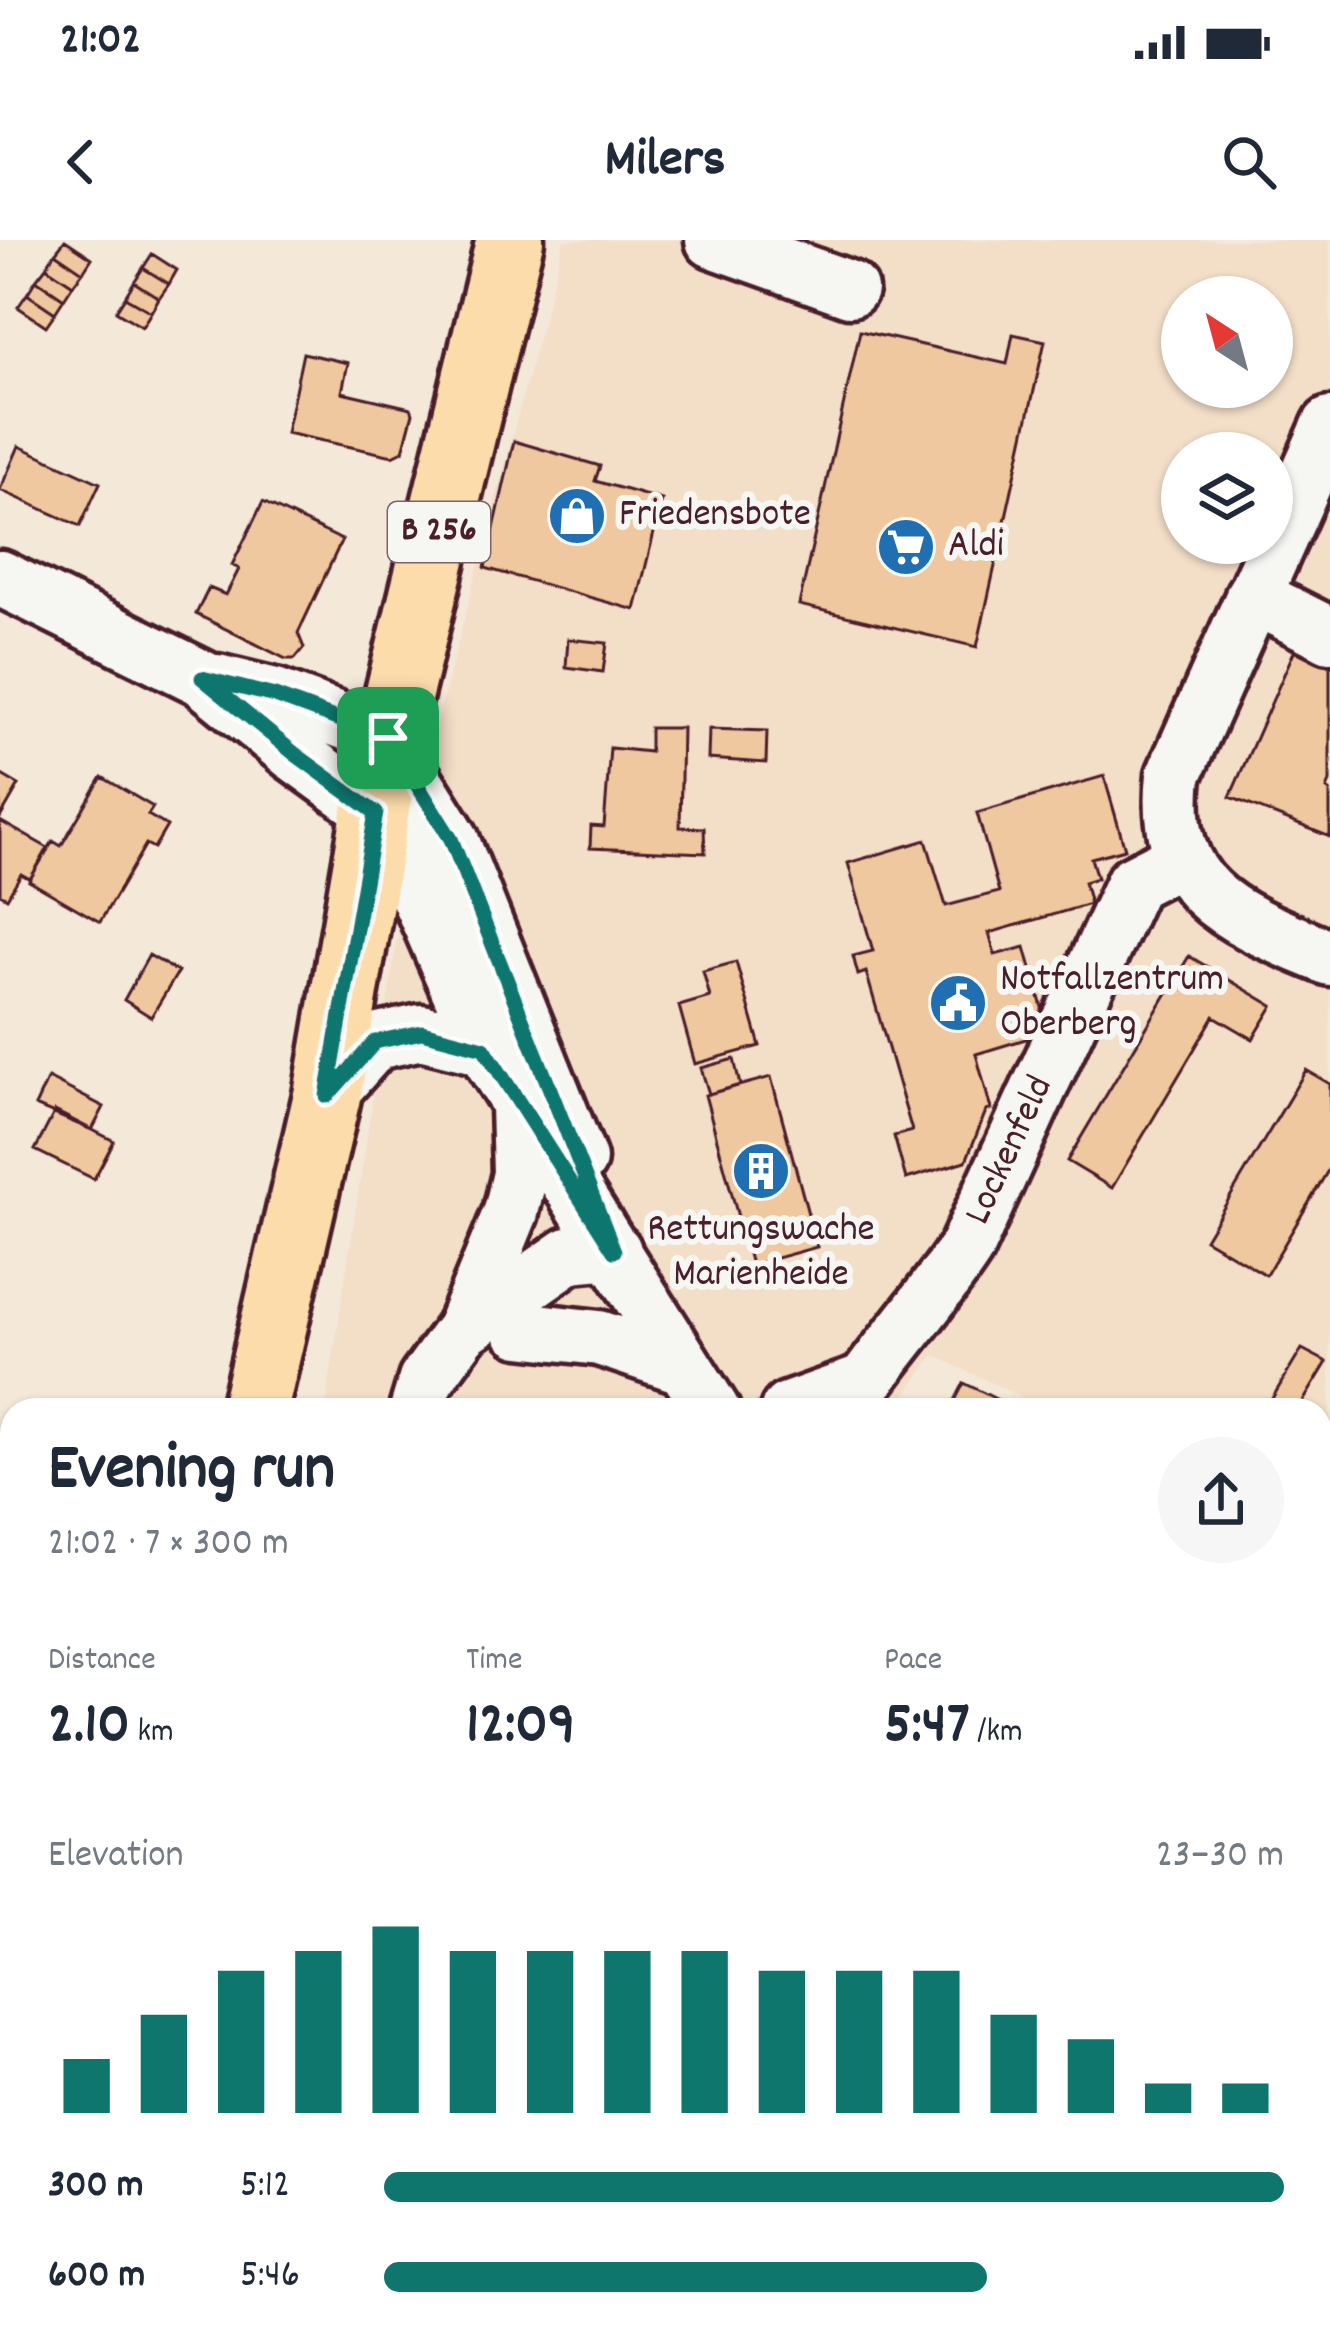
<!DOCTYPE html>
<html lang="en">
<head>
<meta charset="utf-8">
<style>
  :root { --surface:#fff; --page:#f6f6f7; --text:#1f2937; --muted:#747a83; --accent:#0f766e }
  body { margin:0; font-family:Dekko,sans-serif; background:var(--page); color:var(--text); height:100vh; display:flex; flex-direction:column; font-size:45px; white-space:nowrap }
  * { box-sizing:border-box; margin:0 }
  p { font-size:39px; color:var(--muted) }
  .icon { flex:none; width:66px; height:66px; fill:none; stroke:currentColor; stroke-width:2; stroke-linecap:round; stroke-linejoin:round }
  .map { position:relative; flex:1; overflow:hidden }
  .details { position:absolute; left:0px; top:1158px; width:1332px; height:948px; display:flex; flex-direction:column; background:var(--surface); border-radius:36px 36px 0 0; box-shadow:0 3px 9px #0004 }
  .details>* { flex:none }
  .needle { width:78px; rotate:324deg }
  .tools { position:absolute; left:1161px; top:36px; display:grid; gap:24px }
  .tools a { display:grid; place-items:center; width:132px; height:132px; border-radius:50%; background:var(--surface); box-shadow:0 3px 9px #0004; font-size:60px }
  .pin { position:absolute; display:grid; place-items:center; width:102px; height:102px; color:#fff; margin:-51px; border-radius:24px; box-shadow:0 6px 18px #0006 }
  .round { display:grid; place-items:center; flex:none; width:126px; height:126px; border-radius:63px; background:var(--page) }
  .headline { display:flex; align-items:center; justify-content:space-between; height:204px; padding:0 48px }
  h1 { font-size:66px; font-weight:700; line-height:90px }
  .metrics { display:grid; grid-template-columns:repeat(3,1fr); gap:18px; height:204px; padding:12px 48px }
  .metrics div { display:grid; align-content:center }
  .metrics b { font-size:60px; font-weight:700 }
  .metrics small { font-size:33px; font-weight:400 }
  .metrics p { font-size:33px }
  .chart { height:336px; padding:24px 48px }
  .chart p { display:flex; justify-content:space-between }
  .chart svg { width:100%; height:216px; margin-top:12px; stroke:var(--accent); stroke-width:6 }
  ul { padding:0 48px; list-style:none; font-size:39px }
  li { display:grid; grid-template-columns:192px 144px 1fr; align-items:center; height:90px }
  li i { height:30px; border-radius:15px; background:var(--accent) }
  .status { display:flex; justify-content:space-between; align-items:center; height:84px; padding:0 60px; background:var(--surface); direction:ltr }
  .status svg { height:33px; fill:currentColor }
  header { display:flex; justify-content:space-between; align-items:center; height:156px; padding:0 48px; background:var(--surface); font-size:54px; font-weight:700 }
  .map>svg:first-child { display:block }
  .built { fill:#f3dec8; fill-rule:evenodd }
  .building { fill:#f0c8a0; stroke:#4a1f2b; stroke-width:3 }
  .lines { fill:none; stroke-linecap:round; stroke-linejoin:round }
  .minor-casing { stroke:#4a1f2b; stroke-width:63 }
  .major-casing { stroke:#4a1f2b; stroke-width:75 }
  .minor { stroke:#f6f6f2; stroke-width:54 }
  .major { stroke:#fddcac; stroke-width:66 }
  .route-casing { stroke:#fff; stroke-width:24 }
  .route { stroke:#0f766e; stroke-width:15 }
  .labels { text-anchor:middle; dominant-baseline:central; stroke-width:12; stroke-linejoin:round; paint-order:stroke }
  .shield { fill:#f6f6f2; stroke:#7e6067; stroke-width:3 }
  .shield-label { font-size:36px; font-weight:bold; fill:#4a1f2b }
  .poi-label { font-size:39px; fill:#4a1f2b; stroke:#f6f6f2; text-anchor:start }
  .street-label { font-size:39px; fill:#4a1f2b; stroke:#f6f6f2 }
</style>
</head>
<body>
<div class="status"><b>21:02</b><svg viewBox="0 0 49 12"><path d="M0 12V9h3v3zM5 12V6h3v6zM10 12V3h3v9zM15 12V0h3v12zM26 1h20v11H26zM47 4h2v5h-2z"/></svg></div>
<header><svg class="icon" aria-label="back" viewBox="0 0 24 24"><path d="M15 5l-7 7 7 7"/></svg>Milers<svg class="icon" aria-label="search" viewBox="0 0 24 24"><circle cx="10" cy="10" r="6"/><path d="M15 15l6 6"/></svg></header>
<div class="map">
<svg width="1330" height="2106" viewBox="0 0 1330 2106">
  <rect width="100%" height="100%" fill="#f4e8d9"/>
  <filter id="ink" filterUnits="userSpaceOnUse"><feTurbulence type="fractalNoise" baseFrequency=".00833" numOctaves="2"/><feDisplacementMap in="SourceGraphic" scale="24" xChannelSelector="R" yChannelSelector="G"/><feConvolveMatrix kernelMatrix="1 2 1 2 8 2 1 2 1" color-interpolation-filters="sRGB"/></filter>
  <g filter="url(#ink)">
    <!-- built -->
    <path class="built" d="M564,0H1330V1212L1320,1221V1170H1048L934,1115L894,1170H325L421,544ZM1182,57H1272V147H1182ZM1182,213H1272V303H1182Z
      M44,2094H470V2098L510,2106H38Z"/>
    <!-- building -->
    <path class="building" d="M65,0L92,18L83,32L55,13Z
      M55,13L83,32L73,45L46,27Z
      M152,14L177,30L169,44L143,28Z
      M46,27L73,45L64,59L36,40Z
      M143,28L169,44L159,58L134,42Z
      M36,40L64,59L55,73L27,54Z
      M134,42L159,58L151,72L125,57Z
      M27,54L55,73L46,86L18,67Z
      M125,57L151,72L142,87L116,71Z
      M860,91L1007,124L1013,94L1045,101L977,407L799,365Z
      M303,113L348,123L342,152L411,168L413,173L403,211L393,216L286,193Z
      M514,201L600,226L595,241L662,260L635,370L485,328Z
      M19,206L100,243L80,286L0,250Z
      M263,262L342,300L298,393L304,408L295,419H286L196,374L209,348L226,355L239,329L232,325Z
      M568,399L607,403L603,432L566,427Z
      M1296,407L1330,422V542L1327,549L1330,551V597L1230,557Z
      M650,488H682L680,587L704,588L705,613L590,608L591,586L604,587L610,508L650,512Z
      M709,489L767,491L766,523L708,519Z
      M0,534L19,545L0,578Z
      M1104,536L1125,609L1091,618L1097,638L1084,642L1090,664L989,693L995,715L1025,707L1049,792L976,814L991,869L986,871L966,921L906,939L894,896L912,891L866,732L858,735L853,716L873,711L848,623L926,600L946,666L999,652L977,573Z
      M102,537L153,567L148,575L167,586L154,608L146,604L100,682L29,641L53,601L61,606Z
      M0,581L48,608L30,639L21,634L7,658L0,654Z
      M149,715L178,732L151,777L124,760Z
      M1189,716L1273,766L1253,799L1214,776L1112,948L1067,921Z
      M736,722L760,806L695,824L679,766L710,757L703,731Z
      M734,819L740,845L709,854L701,828Z
      M1306,830L1330,844V927L1266,1035L1205,999Z
      M771,837L817,1007L751,1025L705,855Z
      M48,838L104,867L92,890L35,866Z
      M55,871L114,901L94,939L35,910Z
      M1302,1109L1327,1122L1298,1170H1265Z
      M964,1143L1018,1170H950Z
      M1320,1706L1330,1712V1814L1320,1808Z
      M1320,1808L1330,1814L1328,1878L1320,1873Z
      M312,2094H408L413,2106H316Z
      M862,2094H1281L1275,2106H856Z"/>
    <g class="lines">
      <!-- minor casing -->
      <g class="minor-casing">
        <path id="minor" d="M713,0L850,49
          M1330,185L1174,535C1161,655 1236,679 1330,718
          M0,338L202,438L295,514L376,573L409,635L484,808L712,1170
          M1253,356L1330,395
          M217,442L275,456L388,498L451,599L579,919
          M327,856L375,802L421,792L484,808
          M463,1089L511,972L520,934L518,866
          M520,1089L599,1098L685,1127
          M417,1170L426,1140L463,1089L569,1015L614,1011
          M788,1170L863,1143
          M846,1170C882,1113 929,1065 966,1008L1133,643L1182,618
          M1320,1552L1330,1537
          M1320,1619L1330,1625
          M224,2094L227,2106
          M605,2106L607,2094"/>
      </g>
      <!-- major casing -->
      <g class="major-casing">
        <path id="major" d="M254,1170L327,856L388,498L510,0
          M0,2012L12,1980"/>
      </g>
      <!-- minor -->
      <use href="#minor" class="minor"/>
      <!-- major -->
      <use href="#major" class="major"/>
    </g>
  </g>
  <g class="lines" filter="url(#ink)">
    <!-- route casing -->
    <g class="route-casing">
      <path id="route" d="M202,438L275,456L388,498L451,599L614,1011L484,808L422,792L375,802L327,856L376,573L295,514Z"/>
    </g>
    <!-- route -->
    <use href="#route" class="route"/>
  </g>
  <!-- icons -->
  <defs>
    <g id="shop-disc" transform="scale(3)"><circle r="9.5" fill="#1f6fb2" stroke="#f6f6f2"/><path d="M-5-2.5h2.3a2.7 3.5 0 0 1 5.4 0H5L5.5 6h-11ZM-1.5-2.5h3a1.5 2.3 0 0 0-3 0Z" fill="#fff"/></g>
    <g id="supermarket-disc" transform="scale(3)"><circle r="9.5" fill="#1f6fb2" stroke="#f6f6f2"/><path d="M-6-5.5h2.5l.6 2H6L4.5 2H-2.5L-4.4-4H-6ZM-1.5 3.2a1.3 1.3 0 1 0 .1 0ZM3 3.2a1.3 1.3 0 1 0 .1 0Z" fill="#fff"/></g>
    <g id="civic-disc" transform="scale(3)"><circle r="9.5" fill="#1f6fb2" stroke="#f6f6f2"/><path d="M-.6-6.5H3V-4.5H.6V-3L4-1V1h2V6H-6V1h2V-1L-.6-3ZM-1.2 2.5V6h2.4V2.5Z" fill="#fff"/></g>
    <g id="building-disc" transform="scale(3)"><circle r="9.5" fill="#1f6fb2" stroke="#f6f6f2"/><path d="M-4-6H4V6H1V3H-1V6H-4ZM-2.5-4.3h1.7v1.8h-1.7ZM.8-4.3h1.7v1.8H.8ZM-2.5-1h1.7V.8h-1.7ZM.8-1h1.7V.8H.8Z" fill="#fff"/></g>
  </defs>
  <g fill-rule="evenodd">
    <use href="#shop-disc" x="577" y="276"/>
    <use href="#supermarket-disc" x="906" y="307"/>
    <use href="#civic-disc" x="958" y="763"/>
    <use href="#building-disc" x="761" y="931"/>
  </g>
  <g class="labels">
    <!-- shield labels -->
    <rect class="shield" x="388" y="262" width="102" height="60" rx="9"/>
    <g class="shield-label">
      <text x="439" y="292">B 256</text>
    </g>
    <!-- poi labels -->
    <g class="poi-label">
      <text x="619" y="276">Friedensbote</text>
      <text x="948" y="307">Aldi</text>
      <text x="1000" y="741">Notfallzentrum<tspan x="1000" dy="45">Oberberg</tspan></text>
      <text x="761" y="991" text-anchor="middle">Rettungswache<tspan x="761" dy="45">Marienheide</tspan></text>
    </g>
    <!-- street labels -->
    <g class="street-label">
      <text transform="translate(1011 911) rotate(-65)">Lockenfeld</text>
    </g>
  </g>
</svg>
<div class="tools">
<a><svg class="needle" viewBox="-14 -14 28 28"><path d="M0-13l5 13h-10z" fill="#e53935"/><path d="M0 13l5-13h-10z" fill="#747a83"/></svg></a>
<a><svg class="icon" aria-label="layers" viewBox="0 0 24 24"><path d="M12 4l9 5-9 5-9-5zM3 14l9 5 9-5"/></svg></a>
</div>
<div class="pin" style="left:388px;top:498px;background:#1e9e55"><svg class="icon" aria-label="arrive" viewBox="0 0 24 24"><path d="M6 21V4h12l-3 4 3 4H6"/></svg></div>
<section class="details">
<div class="headline"><div><h1>Evening run</h1><p>21:02 · 7 × 300 m</p></div><a class="round"><svg class="icon" aria-label="share" viewBox="0 0 24 24"><path d="M12 15V3M7 8l5-5 5 5M5 13v7h14v-7"/></svg></a></div>
<div class="metrics">
<div><p>Distance</p><b>2.10<small> km</small></b></div>
<div><p>Time</p><b>12:09</b></div>
<div><p>Pace</p><b>5:47<small> /km</small></b></div>
</div>
<div class="chart"><p><span>Elevation</span>23–30 m</p>
<svg viewBox="0 0 160 44" preserveAspectRatio="none"><path d="M5 44V33M15 44V24M25 44V15M35 44V11M45 44V6M55 44V11M65 44V11M75 44V11M85 44V11M95 44V15M105 44V15M115 44V15M125 44V24M135 44V29M145 44V38M155 44V38"/></svg>
</div>
<ul>
<li><b>300 m</b>5:12<i style="width:100%"></i></li>
<li><b>600 m</b>5:46<i style="width:67%"></i></li>
</ul>
</section>
</div>
</body>
</html>
